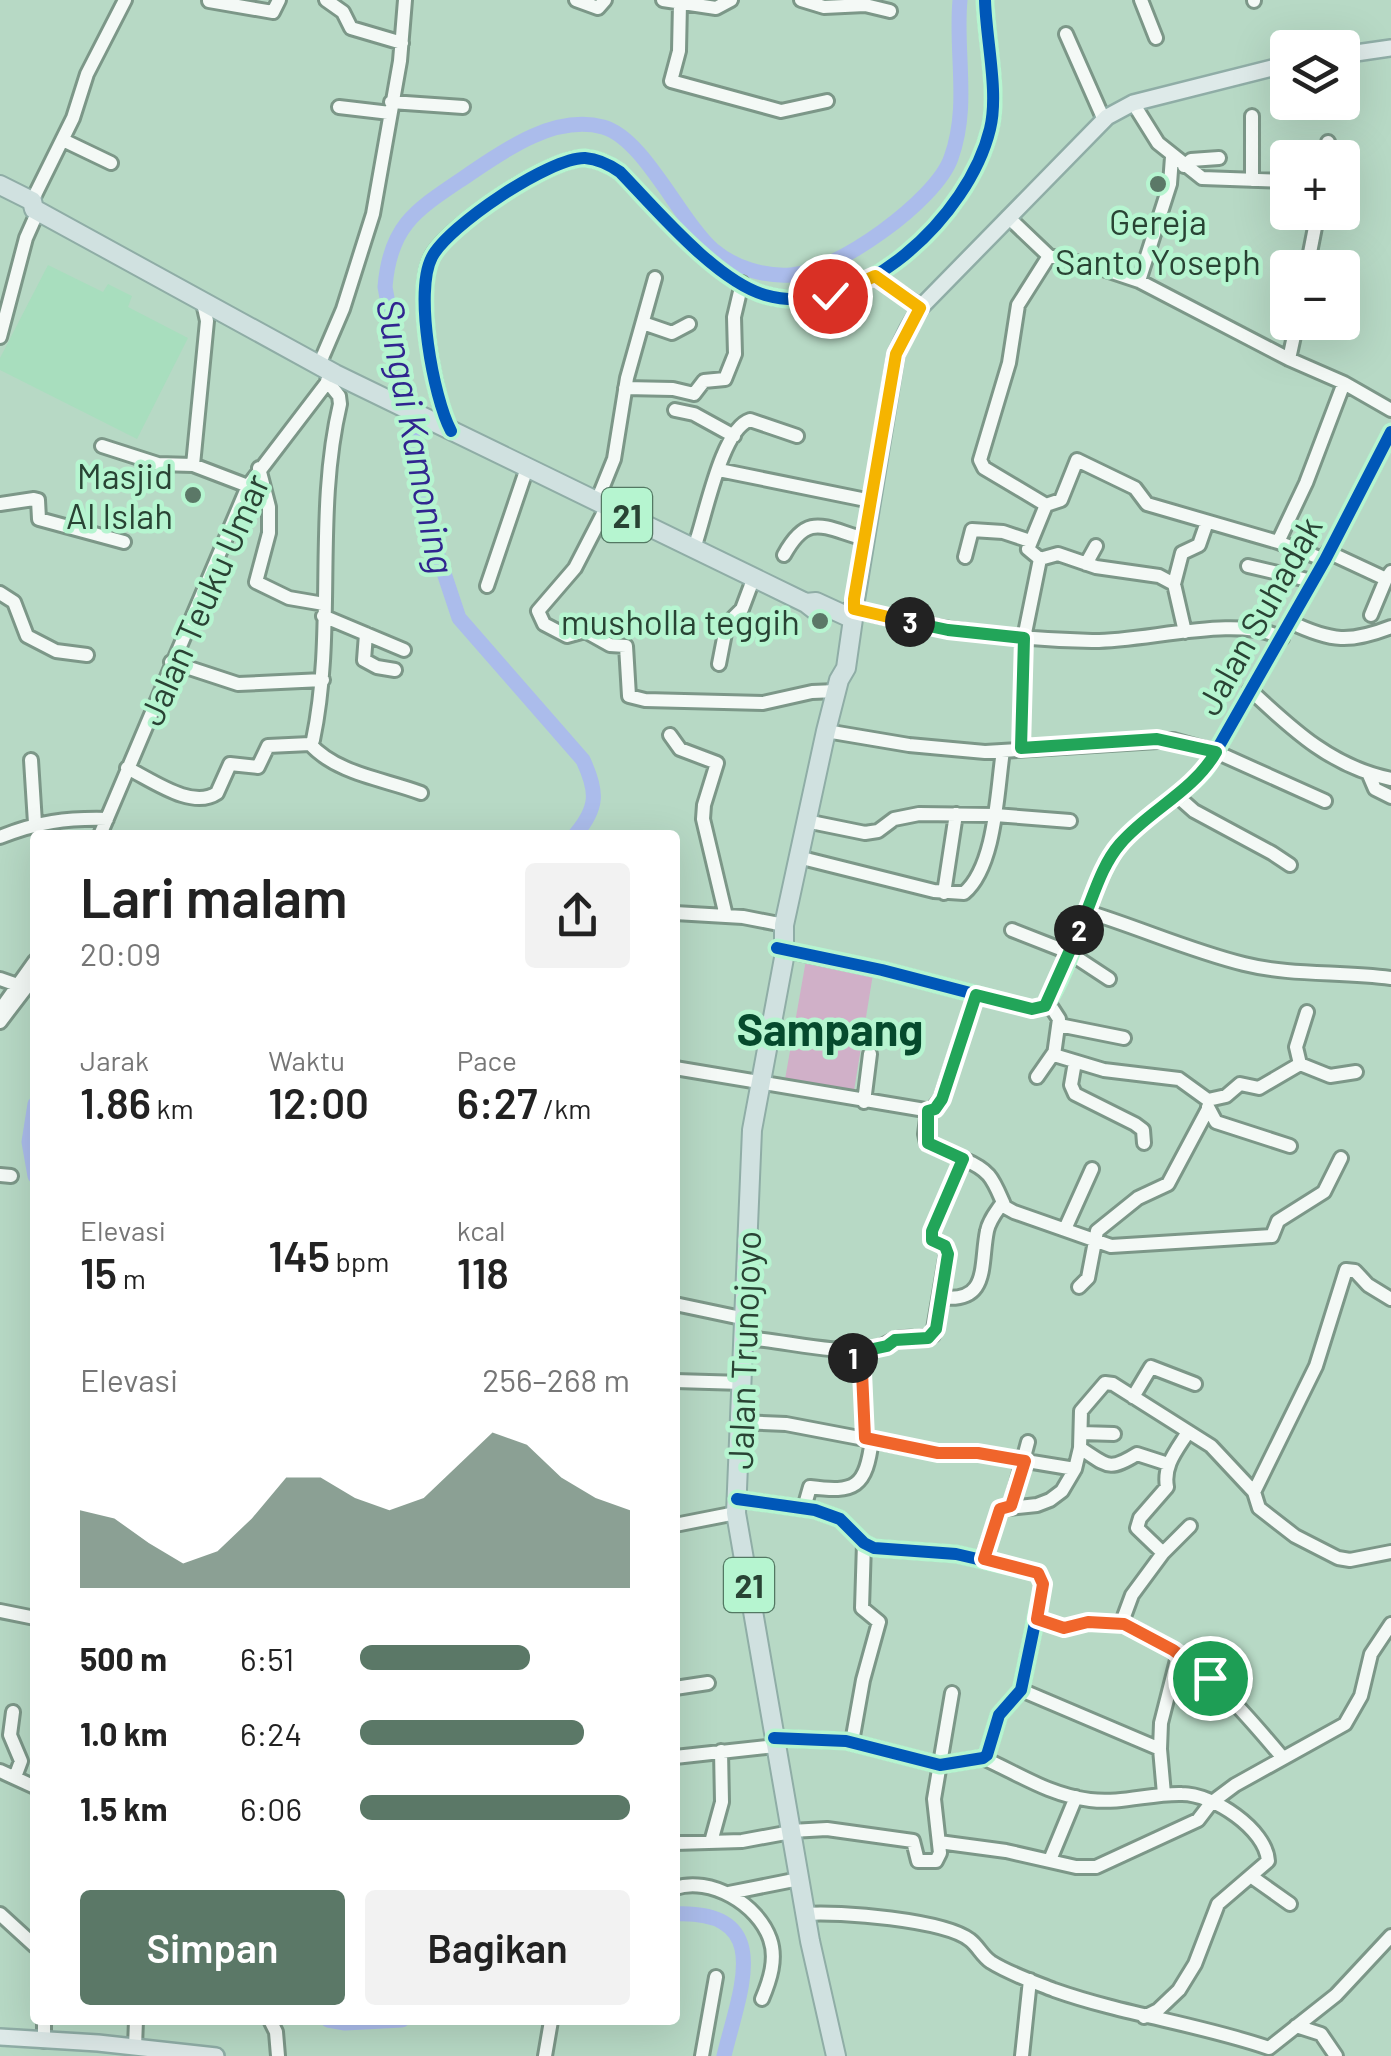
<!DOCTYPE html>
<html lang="id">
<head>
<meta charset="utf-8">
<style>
  :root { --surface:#fff; --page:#f2f2f2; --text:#222; --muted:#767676; --accent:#5b7867 }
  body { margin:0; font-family:Barlow,sans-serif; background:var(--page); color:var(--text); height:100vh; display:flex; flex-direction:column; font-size:38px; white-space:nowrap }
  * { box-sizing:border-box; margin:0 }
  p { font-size:32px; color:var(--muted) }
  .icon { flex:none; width:55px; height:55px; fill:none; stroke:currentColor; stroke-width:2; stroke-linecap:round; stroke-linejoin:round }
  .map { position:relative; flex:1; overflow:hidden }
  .side { position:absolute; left:30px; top:830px; width:650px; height:1195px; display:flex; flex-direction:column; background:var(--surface); border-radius:10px; box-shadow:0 10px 40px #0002 }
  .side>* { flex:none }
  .fabs { position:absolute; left:1270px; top:30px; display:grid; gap:20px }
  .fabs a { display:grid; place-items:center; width:90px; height:90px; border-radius:10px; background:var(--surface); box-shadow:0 10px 40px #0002; font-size:50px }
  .pin { position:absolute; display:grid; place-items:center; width:85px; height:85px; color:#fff; margin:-42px; border:5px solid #fff; border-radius:50%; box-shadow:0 2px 10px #0007 }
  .km { position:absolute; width:50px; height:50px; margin:-25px; border-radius:50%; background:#222; color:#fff; font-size:28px; line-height:50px; text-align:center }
  .round { display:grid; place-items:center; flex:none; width:105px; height:105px; border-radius:10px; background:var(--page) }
  .headline { display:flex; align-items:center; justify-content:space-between; height:170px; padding:0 50px }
  h1 { font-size:55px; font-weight:600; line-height:75px }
  .stats { display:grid; grid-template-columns:repeat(3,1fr); gap:15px; height:170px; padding:10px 50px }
  .stats div { display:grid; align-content:center }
  .stats b { font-size:42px; font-weight:600 }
  .stats small { font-size:28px; font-weight:400 }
  .stats p { font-size:28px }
  .chart { height:280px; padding:20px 50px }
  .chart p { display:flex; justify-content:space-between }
  .chart svg { width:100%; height:180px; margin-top:10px; fill:var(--accent); opacity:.7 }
  .primary-button { display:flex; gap:20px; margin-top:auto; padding:20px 50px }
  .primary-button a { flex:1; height:115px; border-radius:10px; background:var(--accent); color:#fff; font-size:40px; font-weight:600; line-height:115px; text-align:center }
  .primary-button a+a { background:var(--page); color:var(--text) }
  ul { padding:0 50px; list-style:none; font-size:32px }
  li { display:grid; grid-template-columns:160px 120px 1fr; align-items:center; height:75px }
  li i { height:25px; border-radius:12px; background:var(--accent) }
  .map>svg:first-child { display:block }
  .built { fill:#a8debe }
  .green { fill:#d0b0c8 }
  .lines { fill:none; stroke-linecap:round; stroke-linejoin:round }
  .river { stroke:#abbceb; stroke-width:15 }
  .minor-casing { stroke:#7c9788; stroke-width:18 }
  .major-casing { stroke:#8fada6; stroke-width:20 }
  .highway-casing { stroke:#8fada6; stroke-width:22 }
  .minor { stroke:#f4f9f6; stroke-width:12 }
  .major { stroke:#deeae9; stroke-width:15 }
  .highway { stroke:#d0e1e0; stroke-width:18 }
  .cycleway-casing { stroke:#b6f5d0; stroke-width:19 }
  .cycleway { stroke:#0057b8; stroke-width:12 }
  .split-1-casing { stroke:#fff; stroke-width:20 }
  .split-2-casing { stroke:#fff; stroke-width:20 }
  .split-3-casing { stroke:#fff; stroke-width:20 }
  .split-4-casing { stroke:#fff; stroke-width:20 }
  .split-1 { stroke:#f0652b; stroke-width:12 }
  .split-2 { stroke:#22a559; stroke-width:12 }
  .split-3 { stroke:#22a559; stroke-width:12 }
  .split-4 { stroke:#f5b400; stroke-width:12 }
  .poi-dot { fill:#5b7867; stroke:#b6f5d0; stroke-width:4 }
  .labels { text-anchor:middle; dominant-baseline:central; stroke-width:9; stroke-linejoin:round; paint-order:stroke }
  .shield { fill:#b6f5d0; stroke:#537863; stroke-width:2.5 }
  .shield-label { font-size:32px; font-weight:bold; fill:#294334 }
  .poi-label { font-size:35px; fill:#294334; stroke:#b6f5d0; text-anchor:end }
  .street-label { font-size:35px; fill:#294334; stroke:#b6f5d0 }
  .water-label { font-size:38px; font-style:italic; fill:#30258f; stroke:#b6f5d0 }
  .district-label { font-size:45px; font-weight:bold; fill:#054a2d; stroke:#b6f5d0 }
</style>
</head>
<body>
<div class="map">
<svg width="1391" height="2056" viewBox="0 0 1391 2056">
  <rect width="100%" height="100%" fill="#b7d9c5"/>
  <!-- built -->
  <path class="built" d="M48,265L103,292L108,284L132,296L128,307L188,338L137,439L0,370V358Z"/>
  <!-- green -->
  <path class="green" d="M806,960L873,974L853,1097L784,1085Z"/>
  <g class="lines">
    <!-- river -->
    <path class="river" d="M575,835C598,808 598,792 583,760L459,618L431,534L385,287C390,225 416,210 465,177C503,151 554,114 603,127C644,138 680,221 713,250C733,267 764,277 791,275C836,272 936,201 951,158C970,106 955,53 960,0
      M35,1104L29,1142L35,1176
      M675,1914C777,1910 739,1992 724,2056
      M328,2020L345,2023L402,2020"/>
    <!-- minor casing -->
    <g class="minor-casing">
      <path id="minor" d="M326,0L343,12L351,28L402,43
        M576,0L598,8L605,0
        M663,0L716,8L731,0
        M801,0L824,7L865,5L890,11
        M1141,0L1156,38
        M1254,0V1
        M209,1L273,12L279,0
        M680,3L679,51L671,81L781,111L827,101
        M1066,34L1104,120
        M1348,55L1351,105
        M391,102L463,107
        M1133,103L1158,143L1202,178L1288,181
        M339,107L390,113
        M1252,116V180
        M63,140L111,163
        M1327,158L1328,142
        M1184,166L1191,160L1219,158
        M32,201L73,118L87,74L125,0
        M1008,217L1049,256L1094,266L1139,281L1289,359L1344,383L1391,410
        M1307,268L1318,212
        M875,276L921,307
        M1139,281L1170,184L1172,157
        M643,323L672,333L689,324
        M0,337L26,238L38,211
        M1289,359L1297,322
        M319,365L343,309L373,214L400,61L405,0
        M625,388L673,389L694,394L704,381L725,379L735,354L734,317L742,283
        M675,410L694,414L734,436
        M450,430C433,395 414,290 432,256C449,225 550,157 585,158C598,159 610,165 620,172C655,208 716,281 765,295C859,322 969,216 990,129C999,93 986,39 985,0
        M102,446L158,464L193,465L248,486
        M193,465L207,321L203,303
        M259,468L269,507V533L256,582L289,598L324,604
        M719,470L871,501
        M597,501L614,459L627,378L655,278
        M0,504L34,499L38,500L39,519L124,542
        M1046,505L984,468L980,460L1009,363L1018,305L1049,256
        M607,506L575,568L538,611L544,624L567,636L585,631L610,645L626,646L629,696L645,700L763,703L812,692L836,691
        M694,548C705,519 721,429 750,420L797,436
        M1328,552L1386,579L1391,572
        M784,555C808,511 824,528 865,539
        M965,557L972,530L1003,532L1030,541
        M1040,559L1028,549L1046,505L1061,500L1077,460L1135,488L1147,504L1278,542
        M1040,559L1058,554L1096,567L1159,576L1174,584L1185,632
        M1325,560L1278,542L1306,483L1344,383
        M1086,564L1096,546
        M1248,566L1312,581
        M1174,584L1182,553L1199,545L1207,522
        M487,586L527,468
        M0,593L14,602L27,636L56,651L87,655
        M850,608C929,630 1010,639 1092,641C1145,642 1237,614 1282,638
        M1371,615L1386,579
        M323,616L404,650
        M1290,622C1332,642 1350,643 1391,627
        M366,634L364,660L377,667L395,670
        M171,662L238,684L323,680
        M719,664L725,633L730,621L742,609L754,577
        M1250,690C1293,730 1332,767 1391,779
        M826,731L909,745L985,752L1173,740L1216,752L1325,801
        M670,735L680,749L717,763L704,805L703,819L726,916
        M310,744C337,774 384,779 421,793
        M1021,748L1024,638L1040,559
        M31,760L35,823
        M127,768C152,780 192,810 217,793L230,764L258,767L268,746L310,744L313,740C336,630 314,514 340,404L339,396L327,381
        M1369,775L1375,789L1391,797
        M1176,795L1194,811L1272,853L1290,865
        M806,821L865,833L878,831L894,819L919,814L995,815L1070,821
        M100,835L248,486L332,376
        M0,837C37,822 67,818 107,819
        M798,857L934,891L964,893C996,866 997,790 1003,751
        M944,893L956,814
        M1088,912C1140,928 1191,951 1244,964C1292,976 1342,971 1391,978
        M675,913L743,917L784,925
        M1012,930L1068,952L1109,979
        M779,949L882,970L1032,1009L1045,1006C1073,964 1085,901 1111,857C1133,818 1180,801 1207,767L1325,560L1391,432
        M0,979L23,987
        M1048,1002L1059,1019L1054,1055L1104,1070L1179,1079L1208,1100
        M0,1010L35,961
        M0,1022L35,976
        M1059,1025L1124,1038
        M1075,1062L1071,1085L1075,1094L1135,1124L1143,1130L1144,1143
        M1300,1064L1296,1047L1307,1012
        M675,1068L931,1111L941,1099L976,995
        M1037,1077L1053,1054
        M1208,1100L1226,1096L1240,1084L1259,1088L1300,1064L1330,1076L1356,1072
        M864,1102L870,1054
        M1208,1107L1216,1122L1290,1146
        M963,1159C992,1171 993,1180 1005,1207L1014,1212L1111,1246L1272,1236L1278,1221L1324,1192L1341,1158
        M0,1175L11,1176
        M1065,1229L1092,1169
        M1079,1287L1088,1278L1097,1231L1138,1198L1168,1184L1208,1109
        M940,1297C990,1304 980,1265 987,1231C989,1220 997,1211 1003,1202
        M675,1304L746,1319
        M745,1338C787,1341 831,1354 873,1349C882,1348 886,1343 894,1340C906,1335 920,1341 933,1335L947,1253L945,1246L932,1240V1231L963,1159L927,1143L925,1134L928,1111
        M845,1349L858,1362L862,1373L865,1438
        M675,1381L743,1383
        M1133,1397L1151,1367L1195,1384
        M740,1422L786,1424L938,1453H978L1075,1469
        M1081,1433L1114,1434
        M1080,1448C1108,1466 1108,1472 1137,1454L1168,1464
        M1254,1492L1316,1366L1346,1270L1355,1271L1368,1285L1391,1299
        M737,1499L815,1510L840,1519L864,1543L874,1548L956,1554L1038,1573L1043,1584L1021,1690L999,1715L987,1755L983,1758L940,1765L846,1741L774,1738
        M1011,1506L1028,1442
        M804,1508L810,1487C855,1493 866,1488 872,1439
        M675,1525L736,1513
        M1163,1553L1190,1526
        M983,1559L1000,1509L1037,1505L1050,1500L1062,1491L1075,1469L1080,1448L1081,1411L1105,1383L1113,1384L1211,1446L1254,1492L1259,1508L1295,1536L1338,1558L1350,1560L1391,1552
        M0,1611L35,1618
        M1037,1619L1064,1628L1088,1622L1124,1624
        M1178,1656C1220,1683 1250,1719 1282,1757
        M675,1688L708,1683
        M1021,1690L1160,1749L1164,1794
        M13,1712L10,1735L21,1761L15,1777
        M852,1742L863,1680L879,1622L862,1608L864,1543
        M1160,1749L1161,1723L1178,1656L1173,1650L1122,1622L1132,1595L1163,1553L1137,1528L1140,1518L1167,1487C1163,1465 1177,1450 1188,1432
        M675,1757L775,1746
        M983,1758C1019,1774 1049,1795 1090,1800C1122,1804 1151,1793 1182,1794C1213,1794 1266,1829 1268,1861L1218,1904L1195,1964L1179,1990L1158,2010L1144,2017
        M0,1771L35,1787
        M791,1831L827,1829L913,1841L918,1861H936L940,1853L934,1799L952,1693
        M711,1842L722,1802L721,1751
        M939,1842L1006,1851L1076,1867H1096L1198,1820L1211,1803L1235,1785L1345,1724L1361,1696L1371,1654L1391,1624
        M675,1843L742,1841L791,1832
        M1050,1860L1076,1797
        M1252,1877L1290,1904
        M675,1888C710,1876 758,1904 770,1939C777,1959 770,1980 762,1999
        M729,1893L799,1879
        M0,1914L35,1946
        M805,1914C838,1911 945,1920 970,1940C978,1946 982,1956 991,1962C1010,1974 1034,1982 1054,1990C1125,2015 1199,2024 1269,2048L1336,1995L1391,1936
        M44,2020V2041
        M270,2020L276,2032L278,2056
        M1296,2026L1321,2034L1336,2056
        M135,2047L136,2020
        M545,2056L551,2021
        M702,2056L716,1977
        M1022,2056L1030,1980"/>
    </g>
    <!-- major casing -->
    <g class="major-casing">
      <path id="major" d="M1342,55L1391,48
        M853,619L896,354L908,329L921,307L1107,117L1133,103L1288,64
        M0,2037L98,2043L216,2056"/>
    </g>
    <!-- highway casing -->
    <g class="highway-casing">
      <path id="highway" d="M0,185L32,201L34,209L335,374L806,603L815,610
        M806,603L816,602L853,619L846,668L839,680L826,731L784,925V958L752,1130L736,1513L810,1941L836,2056"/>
    </g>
    <!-- minor -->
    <use href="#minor" class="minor"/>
    <!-- major -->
    <use href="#major" class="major"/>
    <!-- highway -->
    <use href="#highway" class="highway"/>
    <!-- cycleway casing -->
    <g class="cycleway-casing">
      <path id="cycleway" d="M451,431C433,397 414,291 432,257C448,226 550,157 585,158C598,159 610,165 620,172C655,208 716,281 765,295C859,322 969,216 990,129C999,93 986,39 985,0
        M777,948L882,970L1032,1009L1045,1006C1073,964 1085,901 1111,857C1133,818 1180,801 1207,767L1325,560L1391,432
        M737,1499L815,1510L840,1519L864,1543L874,1548L956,1554L1038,1573L1043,1584L1021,1690L999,1715L987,1755L983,1758L940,1765L846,1741L774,1738"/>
    </g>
    <!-- cycleway -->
    <use href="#cycleway" class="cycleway"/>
  </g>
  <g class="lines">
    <!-- split-1 casing -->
    <g class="split-1-casing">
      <path id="split-1" d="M853,1358L862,1372L865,1438L938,1453H978L1025,1461L1011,1506L1000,1509L984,1559L1038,1573L1043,1584L1037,1619L1064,1628L1088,1622L1124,1624L1173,1650L1210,1678"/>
    </g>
    <!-- split-2 casing -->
    <g class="split-2-casing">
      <path id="split-2" d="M853,1358L845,1350L873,1349L887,1346L895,1340L928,1338L936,1329L948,1254L945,1246L932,1240V1231L963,1159L928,1143V1111L935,1109L942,1099L976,995L1032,1009L1045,1006L1079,930"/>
    </g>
    <!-- split-3 casing -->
    <g class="split-3-casing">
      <path id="split-3" d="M910,622L948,630L1024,638L1021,748L1157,739L1216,752C1193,792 1149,810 1120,844C1100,867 1092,902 1079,930"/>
    </g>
    <!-- split-4 casing -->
    <g class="split-4-casing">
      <path id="split-4" d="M830,296L875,276L920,308L896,354L854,599V609L910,622"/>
    </g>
    <!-- split-1 -->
    <use href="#split-1" class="split-1"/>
    <!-- split-2 -->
    <use href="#split-2" class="split-2"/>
    <!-- split-3 -->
    <use href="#split-3" class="split-3"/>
    <!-- split-4 -->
    <use href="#split-4" class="split-4"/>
  </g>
  <!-- markers -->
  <g class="poi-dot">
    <circle cx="1158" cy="184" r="10"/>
    <circle cx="193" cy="495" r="10"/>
    <circle cx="820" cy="621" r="10"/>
  </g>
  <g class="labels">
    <!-- shield labels -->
    <g class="shield">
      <rect x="602" y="488" width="50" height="54" rx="8"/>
      <rect x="724" y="1558" width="50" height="54" rx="8"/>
    </g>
    <g class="shield-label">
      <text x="627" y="515">21</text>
      <text x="749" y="1585">21</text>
    </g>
    <!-- poi labels -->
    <g class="poi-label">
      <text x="1158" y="221" text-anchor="middle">Gereja<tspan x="1158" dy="40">Santo Yoseph</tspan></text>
      <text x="173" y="475">Masjid<tspan x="173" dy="40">Al Islah</tspan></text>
      <text x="800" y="621">musholla teggih</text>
    </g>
    <!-- street labels -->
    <g class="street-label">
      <text transform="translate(203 599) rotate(-66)">Jalan Teuku Umar</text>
      <text transform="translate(1258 615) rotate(-61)">Jalan Suhadak</text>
      <text transform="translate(743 1350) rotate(-88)">Jalan Trunojoyo</text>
    </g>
    <!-- water labels -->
    <g class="water-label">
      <text transform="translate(417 436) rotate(79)">Sungai Kamoning</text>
    </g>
    <!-- district labels -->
    <g class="district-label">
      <text x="830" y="1028">Sampang</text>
    </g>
  </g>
</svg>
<div class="fabs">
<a><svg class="icon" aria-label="layers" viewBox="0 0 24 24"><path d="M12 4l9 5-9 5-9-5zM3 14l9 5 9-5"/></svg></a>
<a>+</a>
<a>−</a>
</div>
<div class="pin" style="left:1210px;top:1678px;background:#1e9e55"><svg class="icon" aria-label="arrive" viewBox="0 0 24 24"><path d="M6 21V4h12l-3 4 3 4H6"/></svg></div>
<div class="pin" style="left:830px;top:296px;background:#d93025"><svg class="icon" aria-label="check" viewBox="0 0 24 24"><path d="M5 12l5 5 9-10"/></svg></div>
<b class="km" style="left:853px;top:1358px">1</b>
<b class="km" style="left:1079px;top:930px">2</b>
<b class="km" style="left:910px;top:622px">3</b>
<section class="side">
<div class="headline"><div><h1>Lari malam</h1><p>20:09</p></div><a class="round"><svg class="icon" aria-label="share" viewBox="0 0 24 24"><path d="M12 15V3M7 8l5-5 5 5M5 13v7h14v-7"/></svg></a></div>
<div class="stats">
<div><p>Jarak</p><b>1.86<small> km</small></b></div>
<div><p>Waktu</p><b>12:00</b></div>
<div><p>Pace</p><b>6:27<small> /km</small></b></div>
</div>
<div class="stats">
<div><p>Elevasi</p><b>15<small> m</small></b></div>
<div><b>145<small> bpm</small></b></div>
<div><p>kcal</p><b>118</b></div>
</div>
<div class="chart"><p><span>Elevasi</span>256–268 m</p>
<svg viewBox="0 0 160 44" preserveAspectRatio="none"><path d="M0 44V25L10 27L20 33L30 38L40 35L50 27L60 17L70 17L80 22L90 25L100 22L110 14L120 6L130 9L140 17L150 22L160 25V44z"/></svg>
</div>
<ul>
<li><b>500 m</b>6:51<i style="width:63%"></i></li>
<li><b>1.0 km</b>6:24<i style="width:83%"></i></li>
<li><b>1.5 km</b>6:06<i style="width:100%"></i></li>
</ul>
<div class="primary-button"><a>Simpan</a><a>Bagikan</a></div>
</section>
</div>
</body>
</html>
